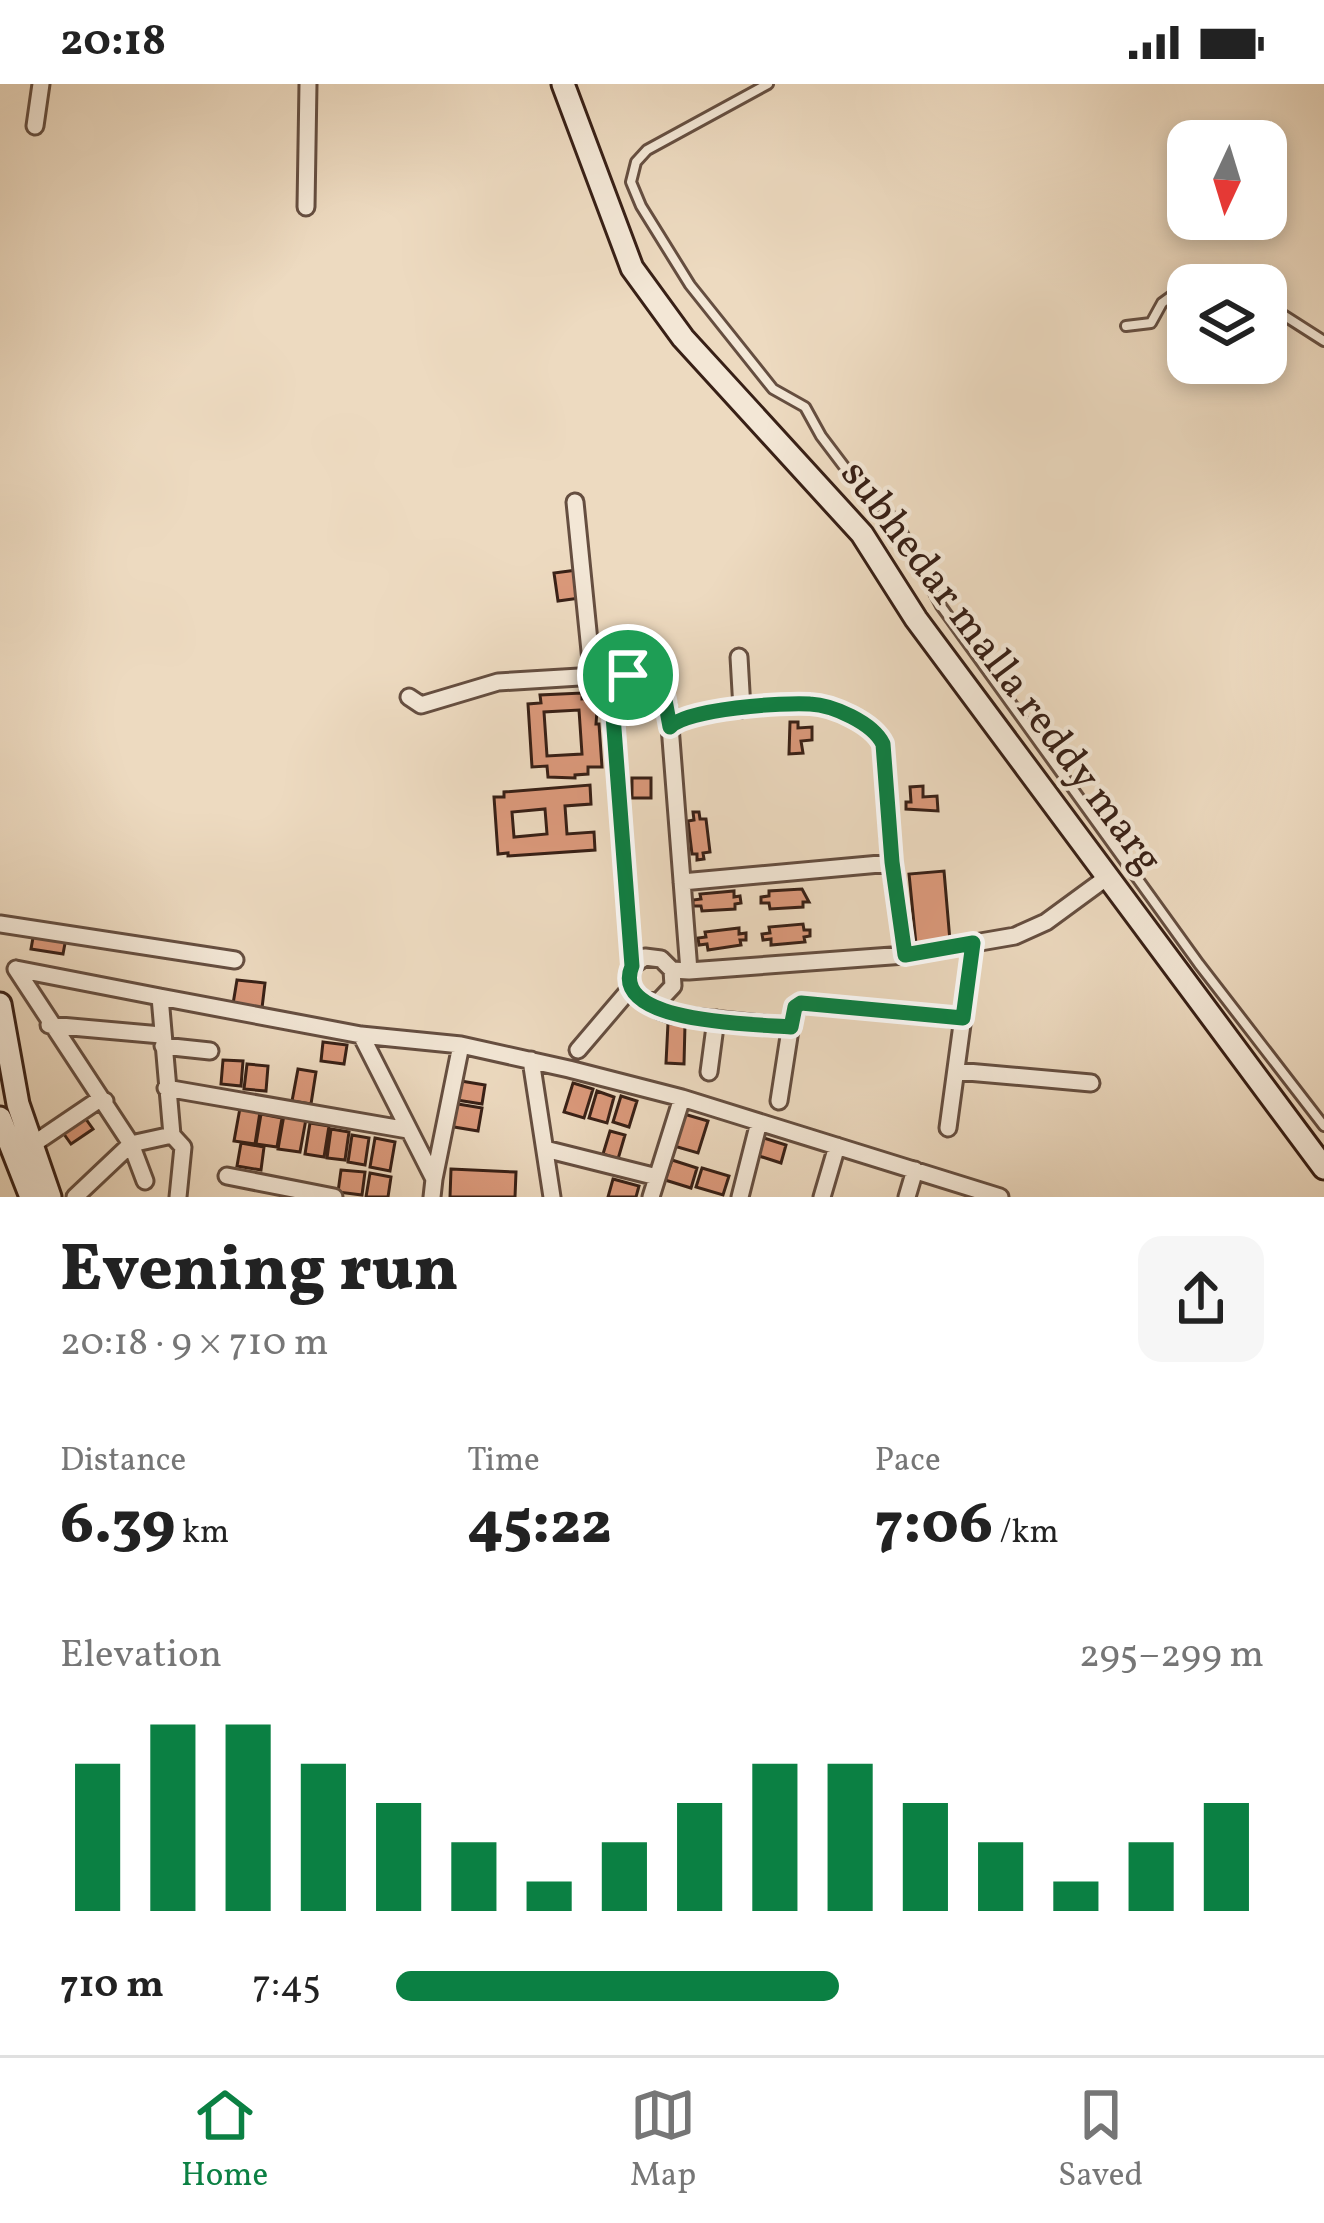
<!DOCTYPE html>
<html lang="en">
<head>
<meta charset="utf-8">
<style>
  :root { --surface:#fff; --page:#f6f6f6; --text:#222; --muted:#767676; --line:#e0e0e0; --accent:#0b8043 }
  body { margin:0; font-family:Vollkorn,serif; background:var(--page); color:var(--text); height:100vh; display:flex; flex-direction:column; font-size:45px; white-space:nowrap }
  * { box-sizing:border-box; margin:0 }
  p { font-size:39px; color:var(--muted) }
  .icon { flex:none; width:66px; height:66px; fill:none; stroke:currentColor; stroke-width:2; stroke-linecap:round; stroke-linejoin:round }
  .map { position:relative; height:1113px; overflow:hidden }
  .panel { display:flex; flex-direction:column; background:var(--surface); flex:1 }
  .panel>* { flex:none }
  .needle { width:78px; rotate:184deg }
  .tools { position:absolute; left:1167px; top:36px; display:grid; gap:24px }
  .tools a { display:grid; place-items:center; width:120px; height:120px; border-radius:24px; background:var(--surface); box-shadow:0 6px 18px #0003; font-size:60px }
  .pin { position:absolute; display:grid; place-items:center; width:102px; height:102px; color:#fff; margin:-51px; border:6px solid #fff; border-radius:50%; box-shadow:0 3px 12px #0007 }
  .round { display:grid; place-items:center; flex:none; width:126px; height:126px; border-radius:24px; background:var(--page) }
  .head { display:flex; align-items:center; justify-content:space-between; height:204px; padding:0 60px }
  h1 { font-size:66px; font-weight:800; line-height:90px }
  .stats { display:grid; grid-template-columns:repeat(3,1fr); gap:18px; height:204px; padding:12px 60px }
  .stats div { display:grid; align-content:center }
  .stats b { font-size:60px; font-weight:800 }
  .stats small { font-size:33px; font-weight:400 }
  .stats p { font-size:33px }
  .chart { height:336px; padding:24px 60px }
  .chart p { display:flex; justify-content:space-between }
  .chart svg { width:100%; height:216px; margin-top:12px; stroke:var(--accent); stroke-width:6 }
  ul { padding:0 60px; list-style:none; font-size:39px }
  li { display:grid; grid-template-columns:192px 144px 1fr; align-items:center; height:90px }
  li i { height:30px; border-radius:15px; background:var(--accent) }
  .status { display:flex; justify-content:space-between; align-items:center; height:84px; padding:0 60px; background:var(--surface); direction:ltr }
  .status svg { height:33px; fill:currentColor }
  .dock { display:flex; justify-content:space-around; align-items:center; height:168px; border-top:3px solid var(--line); background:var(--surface); font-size:33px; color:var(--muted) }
  .dock a { display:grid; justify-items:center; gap:6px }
  .dock .active { color:var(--accent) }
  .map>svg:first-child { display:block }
  .building { fill:#db997b; stroke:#382016; stroke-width:3; fill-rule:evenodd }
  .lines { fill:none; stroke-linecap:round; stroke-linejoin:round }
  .service-casing { stroke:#654e40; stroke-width:14 }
  .minor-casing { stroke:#654e40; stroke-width:21 }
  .secondary-casing { stroke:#382016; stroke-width:27 }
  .service { stroke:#f3e7d6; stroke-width:8 }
  .minor { stroke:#f3e7d6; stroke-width:15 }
  .secondary { stroke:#f3e7d6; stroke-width:21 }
  .route-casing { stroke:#fff; stroke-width:24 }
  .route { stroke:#0b8043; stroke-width:15 }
  .labels { text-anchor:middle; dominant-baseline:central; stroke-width:9; stroke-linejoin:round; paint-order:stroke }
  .street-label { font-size:42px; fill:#382016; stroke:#f3e7d6 }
</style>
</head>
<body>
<div class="status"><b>20:18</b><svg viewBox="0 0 49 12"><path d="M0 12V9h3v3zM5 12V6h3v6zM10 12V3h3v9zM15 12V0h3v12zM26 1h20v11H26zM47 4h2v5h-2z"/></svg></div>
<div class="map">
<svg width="1324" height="1113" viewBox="0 0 1324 1113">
  <rect width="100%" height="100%" fill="#eddac0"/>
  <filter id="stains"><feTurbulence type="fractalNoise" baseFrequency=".00167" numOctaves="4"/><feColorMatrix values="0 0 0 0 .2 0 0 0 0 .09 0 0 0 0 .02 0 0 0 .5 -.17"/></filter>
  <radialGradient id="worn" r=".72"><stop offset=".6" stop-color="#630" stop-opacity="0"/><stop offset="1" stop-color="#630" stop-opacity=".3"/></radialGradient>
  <!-- building -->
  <path class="building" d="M577,486L580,514L558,517L554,489Z
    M582,609V615L598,614L596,640H599L602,683H588V690L575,691V694L548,693L547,682L532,683L528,620L541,619L540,611ZM579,626L582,670L547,672L544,628Z
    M790,638H798V644L812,643V656L801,657L803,669L789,670Z
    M632,694H651V714H632Z
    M590,701L591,720L565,722L567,750L594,748L595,766L508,772V769L498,770L494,713H504V708ZM545,725L547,750L514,753L512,728Z
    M923,702V713L937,712L938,727L906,725V718H911L910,703Z
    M693,728H699L700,735H706L710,768L703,769L704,775L697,776V770H692L688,737L694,736Z
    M944,787L950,857L916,860L909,790Z
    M802,805L809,818H803V823L770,825L769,819H761V813L769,812V807Z
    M734,807V813L740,812L741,819L735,820V825L702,827L701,822H693V816L701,815L700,810Z
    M803,840L804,846H810V852L804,853L805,858L771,861V855L763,856L762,850L770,849L769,843Z
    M739,844V850L746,849V856H740L741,861L708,866L707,860L699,861L698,854L706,853L705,848Z
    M34,848L66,854L63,870L31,865Z
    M237,896L265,899L262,924L233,920Z
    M668,939L685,940L684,980L666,979Z
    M323,958L347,961L344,980L321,977Z
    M223,976L243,977L241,1002L221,1000Z
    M247,980L268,982L266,1007L244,1005Z
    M298,985L316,988L311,1020L292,1017Z
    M461,997L485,1001L482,1020L457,1016Z
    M573,999L593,1005L584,1034L564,1028Z
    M597,1007L614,1013L607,1039L589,1034Z
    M621,1012L637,1017L629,1043L613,1038Z
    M452,1019L482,1024L478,1047L448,1042Z
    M240,1024L260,1028L255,1060L234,1057Z
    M261,1030L282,1034L277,1063L256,1060Z
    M684,1030L708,1037L698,1069L674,1062Z
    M83,1031L93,1045L71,1060L61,1046Z
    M284,1031L306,1035L300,1068L278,1065Z
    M310,1039L329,1042L324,1073L305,1070Z
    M331,1045L349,1048L345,1076L327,1074Z
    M610,1047L625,1051L618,1075L603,1070Z
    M352,1051L369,1054L365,1081L348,1078Z
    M761,1053L786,1061L781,1079L756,1071Z
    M375,1054L395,1058L390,1087L370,1083Z
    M241,1059L264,1063L261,1086L237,1082Z
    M672,1076L697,1084L691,1104L665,1096Z
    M702,1084L729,1092L723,1111L696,1103Z
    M451,1085L516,1088L515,1113H450Z
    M341,1086L365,1088L362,1111L338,1108Z
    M370,1089L391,1093L388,1113H366Z
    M613,1095L639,1102L636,1113H608Z"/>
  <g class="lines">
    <!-- service casing -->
    <g class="service-casing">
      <path id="service" d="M768,0L647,66L636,78L631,98L641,122L690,201L773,305L805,323L821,352L855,397L896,437L941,522L1199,880L1324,1042
        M1266,220L1324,257
        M1126,242L1151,239L1162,219L1180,206L1188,207
        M610,594L632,878"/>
    </g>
    <!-- minor casing -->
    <g class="minor-casing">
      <path id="minor" d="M35,42L41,0
        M306,123L308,0
        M575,418L592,587L596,592C644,593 666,584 670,642
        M739,573L742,625
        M409,613L421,621L498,598L596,592
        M682,798L891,779
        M0,840L235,876
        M16,885L131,1060L145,1097
        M16,885L160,913
        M672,886L673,902L659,917L645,918L629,903L632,882L645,873L661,875L672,886L689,887L905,871L1015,852L1046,838L1106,794
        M689,887L670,642C686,626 784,619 810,620C832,620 873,639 883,660L891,779L905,871
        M652,918L659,926L673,931L791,943
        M49,941L161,951
        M361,951L434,1095L432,1113
        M163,962L210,967
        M578,966L630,905
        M531,976L552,1113
        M956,987L1091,999
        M709,988L716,935
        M166,1004L408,1046
        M779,1017L792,933L801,919L963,935
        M948,1044L973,859
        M172,1051L183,1063L178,1113
        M32,1061L100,1015L105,1017
        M545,1065L657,1093
        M227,1092L334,1113
        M434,1095L461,961
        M75,1113L131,1060L172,1051L160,913L361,951L461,961L569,985L682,1014L1000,1113
        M651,1113L682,1014
        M740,1113L759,1038
        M822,1113L837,1062
        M907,1113L915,1086"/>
    </g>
    <!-- secondary casing -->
    <g class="secondary-casing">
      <path id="secondary" d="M563,0L632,184L683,254L862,450L916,535L1324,1084
        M0,920L18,1020L50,1113
        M0,1034L31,1113"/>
    </g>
    <!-- service -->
    <use href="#service" class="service"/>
    <!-- minor -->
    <use href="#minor" class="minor"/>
    <!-- secondary -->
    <use href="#secondary" class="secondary"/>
  </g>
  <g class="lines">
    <!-- route casing -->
    <g class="route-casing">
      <path id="route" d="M628,591L644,592L663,605L670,643C686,625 784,618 810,620C833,621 873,639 883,660L892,778L905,871L973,859L963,934L801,919L795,923L791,943C756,940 608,940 632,882L610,592Z"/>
    </g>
    <!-- route -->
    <use href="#route" class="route"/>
  </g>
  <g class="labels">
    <!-- street labels -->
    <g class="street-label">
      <text transform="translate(1000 584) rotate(53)">subhedar malla reddy marg</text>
    </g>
  </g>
  <rect width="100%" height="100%" filter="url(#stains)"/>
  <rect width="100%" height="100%" fill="url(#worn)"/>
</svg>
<div class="tools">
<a><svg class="needle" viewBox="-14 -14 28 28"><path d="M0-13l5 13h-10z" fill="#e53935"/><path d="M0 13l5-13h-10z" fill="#767676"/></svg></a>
<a><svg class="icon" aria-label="layers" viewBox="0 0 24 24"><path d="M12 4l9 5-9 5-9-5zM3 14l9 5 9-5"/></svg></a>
</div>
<div class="pin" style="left:628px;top:591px;background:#1e9e55"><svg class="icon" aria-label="arrive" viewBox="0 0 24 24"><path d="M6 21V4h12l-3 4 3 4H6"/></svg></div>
</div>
<section class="panel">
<div class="head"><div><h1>Evening run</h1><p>20:18 · 9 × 710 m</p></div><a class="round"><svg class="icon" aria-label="share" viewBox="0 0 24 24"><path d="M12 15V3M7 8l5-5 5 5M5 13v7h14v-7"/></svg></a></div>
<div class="stats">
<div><p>Distance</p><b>6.39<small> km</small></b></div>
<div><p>Time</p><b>45:22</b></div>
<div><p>Pace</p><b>7:06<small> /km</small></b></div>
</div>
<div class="chart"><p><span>Elevation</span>295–299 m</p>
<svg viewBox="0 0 160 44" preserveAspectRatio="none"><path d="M5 44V14M15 44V6M25 44V6M35 44V14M45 44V22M55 44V30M65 44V38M75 44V30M85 44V22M95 44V14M105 44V14M115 44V22M125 44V30M135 44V38M145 44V30M155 44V22"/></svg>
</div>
<ul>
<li><b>710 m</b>7:45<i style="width:51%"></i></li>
</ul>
</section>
<nav class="dock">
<a class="active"><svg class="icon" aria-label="home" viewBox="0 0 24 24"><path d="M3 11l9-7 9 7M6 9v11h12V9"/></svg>Home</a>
<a><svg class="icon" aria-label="map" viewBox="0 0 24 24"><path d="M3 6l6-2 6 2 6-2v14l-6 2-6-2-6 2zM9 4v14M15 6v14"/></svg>Map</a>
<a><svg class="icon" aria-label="saved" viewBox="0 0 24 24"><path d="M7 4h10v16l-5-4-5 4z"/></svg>Saved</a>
</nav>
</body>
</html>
